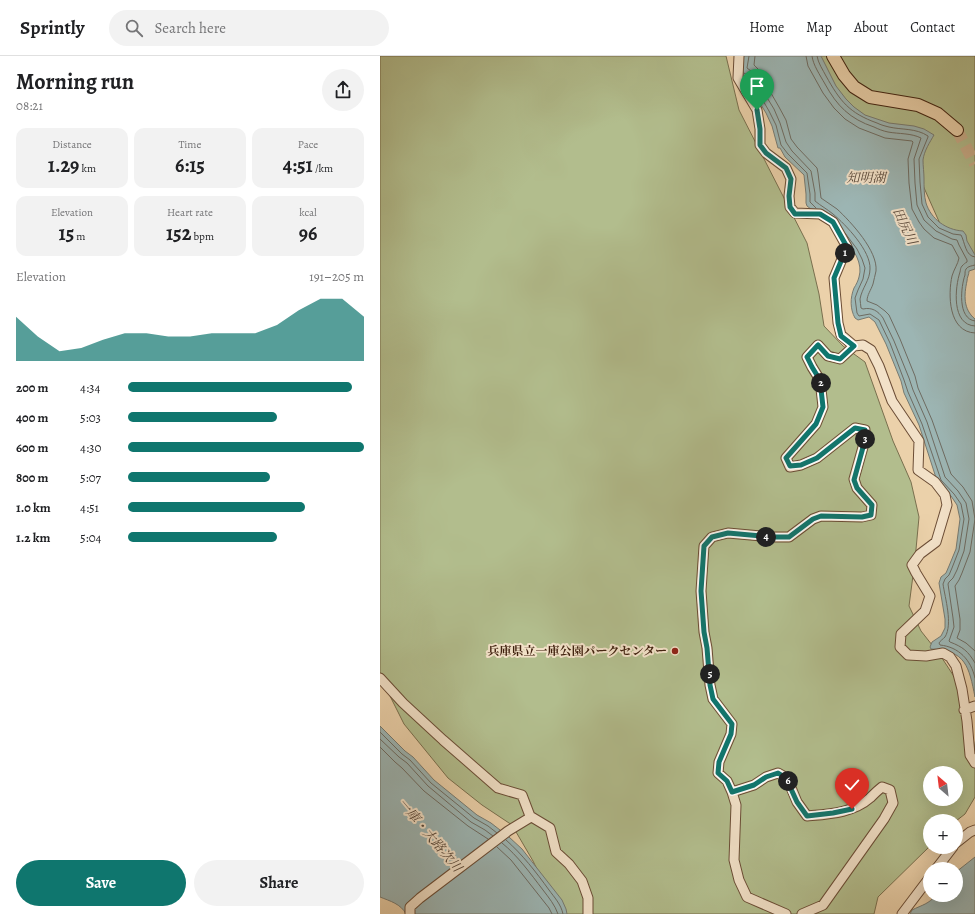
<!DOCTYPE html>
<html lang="en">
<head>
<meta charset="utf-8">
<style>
  :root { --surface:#fff; --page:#f2f2f2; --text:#202124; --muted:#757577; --line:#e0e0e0; --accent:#0f766e }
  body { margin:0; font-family:Alegreya,"Noto Serif JP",serif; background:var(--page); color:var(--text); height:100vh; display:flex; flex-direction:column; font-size:15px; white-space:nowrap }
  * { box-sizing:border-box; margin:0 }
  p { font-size:13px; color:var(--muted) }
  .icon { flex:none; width:22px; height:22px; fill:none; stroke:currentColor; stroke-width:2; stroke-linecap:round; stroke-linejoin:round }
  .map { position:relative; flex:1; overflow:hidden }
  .sheet { display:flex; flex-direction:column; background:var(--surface); width:380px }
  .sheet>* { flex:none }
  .needle { width:26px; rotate:332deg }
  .tools { position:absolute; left:543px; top:710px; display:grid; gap:8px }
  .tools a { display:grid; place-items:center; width:40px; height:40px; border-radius:50%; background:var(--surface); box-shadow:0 4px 16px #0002; font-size:20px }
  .pin { position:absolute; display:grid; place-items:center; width:34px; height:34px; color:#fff; margin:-41px -17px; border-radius:50% 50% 50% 0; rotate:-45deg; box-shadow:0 0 4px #0007 }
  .pin .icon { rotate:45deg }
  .km { position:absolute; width:20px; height:20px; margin:-10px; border-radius:50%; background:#222; color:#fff; font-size:11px; line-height:20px; text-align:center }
  .round { display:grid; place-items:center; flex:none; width:42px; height:42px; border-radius:21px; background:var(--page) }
  .headline { display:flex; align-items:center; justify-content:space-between; height:68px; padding:0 16px }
  h1 { font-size:22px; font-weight:700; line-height:30px }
  .figures { display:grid; grid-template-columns:repeat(3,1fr); gap:6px; height:68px; padding:4px 16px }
  .figures div { display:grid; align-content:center; border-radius:10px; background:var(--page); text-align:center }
  .figures b { font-size:20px; font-weight:700 }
  .figures small { font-size:11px; font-weight:400 }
  .figures p { font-size:11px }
  .chart { height:112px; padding:8px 16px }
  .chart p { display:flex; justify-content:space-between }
  .chart svg { width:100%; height:72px; margin-top:4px; fill:var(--accent); opacity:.7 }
  .action { display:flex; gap:8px; margin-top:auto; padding:8px 16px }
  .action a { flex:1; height:46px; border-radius:24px; background:var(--accent); color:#fff; font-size:16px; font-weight:700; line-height:46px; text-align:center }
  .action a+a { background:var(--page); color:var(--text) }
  ul { padding:0 16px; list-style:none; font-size:13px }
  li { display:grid; grid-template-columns:64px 48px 1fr; align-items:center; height:30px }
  li i { height:10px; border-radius:5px; background:var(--accent) }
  header { display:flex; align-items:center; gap:24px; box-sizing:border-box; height:56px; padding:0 20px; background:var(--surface); border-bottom:1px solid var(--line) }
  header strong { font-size:19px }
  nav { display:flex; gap:22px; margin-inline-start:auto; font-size:14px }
  .search { width:280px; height:36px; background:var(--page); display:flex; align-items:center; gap:10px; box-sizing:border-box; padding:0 14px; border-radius:22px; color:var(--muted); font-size:15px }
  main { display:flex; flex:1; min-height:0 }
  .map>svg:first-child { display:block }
  .green { fill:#b2bd8d; stroke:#796f4e; fill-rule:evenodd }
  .water { fill:#9cb5b3; stroke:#777a71 }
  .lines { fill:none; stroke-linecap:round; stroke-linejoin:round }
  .shore { stroke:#6e6b61; stroke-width:1 }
  .major-tunnel { stroke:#c9ae8b; stroke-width:12; stroke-dasharray:12 6; stroke-linecap:butt }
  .minor-casing { stroke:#6b4d36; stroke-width:11 }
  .major-casing { stroke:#40210f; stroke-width:14 }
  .minor { stroke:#f2e1c8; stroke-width:9 }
  .major { stroke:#ebd1aa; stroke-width:12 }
  .route-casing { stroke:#fff; stroke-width:8 }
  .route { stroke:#0f766e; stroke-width:5 }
  .poi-dot { fill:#8f2418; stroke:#f2e1c8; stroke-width:1.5 }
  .labels { text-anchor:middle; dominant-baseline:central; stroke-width:4; stroke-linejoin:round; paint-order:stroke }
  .poi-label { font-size:12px; font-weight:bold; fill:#40210f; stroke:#f2e1c8; text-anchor:end }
  .water-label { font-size:13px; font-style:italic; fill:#574638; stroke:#f2e1c8 }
</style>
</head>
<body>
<header>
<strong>Sprintly</strong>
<div class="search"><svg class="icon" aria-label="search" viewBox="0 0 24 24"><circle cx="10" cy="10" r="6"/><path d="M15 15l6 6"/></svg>Search here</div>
<nav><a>Home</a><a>Map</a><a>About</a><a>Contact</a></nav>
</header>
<main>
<section class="sheet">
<div class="headline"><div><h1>Morning run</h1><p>08:21</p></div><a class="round"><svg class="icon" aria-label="share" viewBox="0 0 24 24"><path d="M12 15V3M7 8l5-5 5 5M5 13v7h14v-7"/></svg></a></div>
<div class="figures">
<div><p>Distance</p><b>1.29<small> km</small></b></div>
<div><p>Time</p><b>6:15</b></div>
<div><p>Pace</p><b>4:51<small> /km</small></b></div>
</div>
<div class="figures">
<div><p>Elevation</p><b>15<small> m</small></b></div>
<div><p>Heart rate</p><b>152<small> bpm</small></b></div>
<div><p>kcal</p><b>96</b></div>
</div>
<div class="chart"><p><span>Elevation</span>191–205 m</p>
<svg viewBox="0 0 160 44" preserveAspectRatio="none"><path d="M0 44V17L10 29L20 38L30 36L40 31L50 27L60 27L70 29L80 29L90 27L100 27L110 27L120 22L130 13L140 6L150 6L160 17V44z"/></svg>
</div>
<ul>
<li><b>200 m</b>4:34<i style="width:95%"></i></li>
<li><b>400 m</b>5:03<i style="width:63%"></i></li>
<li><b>600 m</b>4:30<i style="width:100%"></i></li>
<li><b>800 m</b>5:07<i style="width:60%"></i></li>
<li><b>1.0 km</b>4:51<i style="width:75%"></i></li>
<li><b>1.2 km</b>5:04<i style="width:63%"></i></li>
</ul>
<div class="action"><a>Save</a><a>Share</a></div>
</section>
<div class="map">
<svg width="595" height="858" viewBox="0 0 595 858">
  <rect width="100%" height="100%" fill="#ebd1aa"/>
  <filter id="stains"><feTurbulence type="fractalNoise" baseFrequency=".005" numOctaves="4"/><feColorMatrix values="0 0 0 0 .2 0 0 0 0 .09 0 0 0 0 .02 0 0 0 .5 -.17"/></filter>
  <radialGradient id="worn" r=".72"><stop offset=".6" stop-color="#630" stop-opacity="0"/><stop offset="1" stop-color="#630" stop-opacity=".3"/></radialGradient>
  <!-- green -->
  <path class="green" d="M0,0H346L359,54L427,187L439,238L444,270L463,290L485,306L513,385L531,426L539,461L535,504L529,550L541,575L560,599L575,622L590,665L595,693V741L585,758L576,765H550V790L498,841L494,858H174L171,842L153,805L132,769L102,749L68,722L24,668L0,620ZM550,717H576V743H550Z
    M435,0H595V205L561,170L525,89L466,47Z"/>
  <!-- water -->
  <path class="water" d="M361,0H441L456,30L466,43L474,51L485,59L509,67L534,70L544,73L554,79C550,86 544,95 543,104C543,110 544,117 544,122C544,130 544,140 546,147C551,163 566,174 583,175L586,179L587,185L595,199V213L589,215C589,219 587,221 587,225C584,239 583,253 595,263V641C589,611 586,594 551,593L550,591L552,586L561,580L565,572V563L559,527L561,521L566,517L569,510L576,493L580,463L577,449L571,440L558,428L539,369L524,337L521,325L506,288L495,266L489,261L478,264L475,262C470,253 470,242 474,232C476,229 478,225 479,221C487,195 445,164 427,150L426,147V138L424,119L405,101L400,92H398L392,70L386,57L370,31L367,23L358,18Z
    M0,670L25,695L33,701L54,724L97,759L111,767L129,781L142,793L182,844L186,853L187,858H26C21,848 10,845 0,841Z
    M595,801V858H530L532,854C542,849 549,848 556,839H576V816Z"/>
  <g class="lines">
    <!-- shore -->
    <path class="shore" d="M369,0L367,12L375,18L378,27L394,53L400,67L406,86L412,95L431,115L435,137V145C441,150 447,153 453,158C466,169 491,195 490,213C490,224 482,232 480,243C480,246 481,249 481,252L483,253C492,251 498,255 503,262L514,285L529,322L533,334L547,366L565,421L578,435L586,447L589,463L584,495L577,514L573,522L569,526L568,528L573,562L574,571L569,585L570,586C583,591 588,595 595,607
      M375,0L374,9L380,15L384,25L399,51L406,64L411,83L417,91L437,112L438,117L441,142C446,146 452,149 457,153C471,166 498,195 496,215C495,219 494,224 493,228C491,234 487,239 487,245L497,249L505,255L509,259L520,283L535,320L538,332L552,364L571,418L583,431L592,445L595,463L590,496L582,517L579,524L575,530L580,563V574L577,582L586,587L595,595
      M426,0L428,10L443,37L454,52L465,63L479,72L505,82L532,85L533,86L528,103L529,127L532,153L539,166L544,173L554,182L572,189L579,202C578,208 574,213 572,220C568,238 568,276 595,277
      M432,0C433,9 440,19 445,28C457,50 470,63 494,71C498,73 503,75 508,76C519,78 531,77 541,82L534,103L535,127L537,149L544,164L556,175L572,183L577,184L579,189L587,204V206C585,207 584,208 582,210C580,213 581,212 580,216C575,231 571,269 595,270
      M437,0C438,7 443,14 446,20C460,45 469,57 497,67C501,69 505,70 509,71C522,74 536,72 548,80V81L539,103L540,126L542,148L548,161L559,172L573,178L581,179C585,186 585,200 595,201
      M364,17L370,21L374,29L389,55L396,69L401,89L408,98L427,117L430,138V146L436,152
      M465,177L477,193L482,203L485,212L483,223L478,234L475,242L477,257L479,260L490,258L499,264L510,287L524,324L528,336L542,368L561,424L574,438L581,448L584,463L579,494L572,512L569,519L565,523L563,528C565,542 573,568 565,581C563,583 560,585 559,587L560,589C579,591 591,604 595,622
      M595,209C592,210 588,210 586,213C585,215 585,216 585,219C581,230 577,263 595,265
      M0,676L22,698L30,704L51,727L94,762L108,770L117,777
      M0,683L19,701L27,707L48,730L91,766L105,774L113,780
      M0,691L15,706L22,712L44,735L88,770L108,783
      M126,784C142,798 156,816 169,834C174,841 181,848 183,858
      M122,787C138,800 150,817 163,834C169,842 175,849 178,858
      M117,791L131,804L169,852L172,858"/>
    <!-- major-tunnel -->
    <path class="major-tunnel" d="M577,74L595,108"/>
    <!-- minor casing -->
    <g class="minor-casing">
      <path id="minor" d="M359,0L358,22L377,54L380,73V89L386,97L406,112L411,123L409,140L410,151L415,157L440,158L453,166L467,191L454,222L458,267L461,279L474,290L483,289L491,294L499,310L512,345L539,385L538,414L555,426L565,439L567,449L556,486L540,498L532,509L536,517L550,540L545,555L521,578L520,591L528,599L546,600L563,597L570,601L576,610L582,633L587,665L590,699L595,707
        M0,622L23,647L63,684L118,732L142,739L150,760L170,772L176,796L189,808L202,825L208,842V858
        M584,654L595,650
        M352,736L374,729L386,721L398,717L407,722L417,746L427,760C449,758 473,757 490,742C494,738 498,734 502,731L510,734L513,747L504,763L443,849L422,858
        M576,787L590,776L595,774
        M556,813L573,791
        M30,858V851L40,842L128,775L151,761
        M406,858L367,841L359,824L354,804L356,749L352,736L347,725L338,717L339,706L351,678L352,668L333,643L330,629L327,592L324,576L321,535L324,490L332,481L348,477L393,481H409L433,463L441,460L482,461L491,459L492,449L477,432L474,423L485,384V374L475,372L437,402L421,409L410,411L406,402L436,368L443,351L440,324L432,311L427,301L438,289L448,300L460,303L474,290
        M522,858L550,821"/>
    </g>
    <!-- major casing -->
    <g class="major-casing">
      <path id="major" d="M453,0L464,19L474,31L490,41L538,49L558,58L577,74"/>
    </g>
    <!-- minor -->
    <use href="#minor" class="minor"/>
    <!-- major -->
    <use href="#major" class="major"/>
  </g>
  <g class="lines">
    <!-- route casing -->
    <g class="route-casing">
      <path id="route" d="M377,54L380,73V89L386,97L406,112L411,123L409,140L410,151L415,158H440L453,166L467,191L454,222L458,267L461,280L474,290L460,303L448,300L438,289L427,301L432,311L440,324L443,351L436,368L406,402L410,410L421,409L437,402L475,372L485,374V384L474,424L477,432L492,449L491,459L482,461L441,460L433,463L409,481H393L348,477L332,481L324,490L321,535L324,576L327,592L330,629L333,643L352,668L351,678L339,706L338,717L347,725L352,736L374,729L386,721L398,717L406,722L417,746L427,760L453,757L472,753"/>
    </g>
    <!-- route -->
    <use href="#route" class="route"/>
  </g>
  <!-- markers -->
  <circle class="poi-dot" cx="295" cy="595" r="4"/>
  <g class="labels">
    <!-- poi labels -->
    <g class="poi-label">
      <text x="287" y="595">兵庫県立一庫公園パークセンター</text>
    </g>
    <!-- water labels -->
    <g class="water-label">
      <text x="486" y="121">知明湖</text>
      <text transform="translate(525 170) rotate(65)">田尻川</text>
      <text transform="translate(50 779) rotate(50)">一庫・大路次川</text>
    </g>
  </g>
  <rect width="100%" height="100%" filter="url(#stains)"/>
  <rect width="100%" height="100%" fill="url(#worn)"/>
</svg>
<div class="tools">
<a><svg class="needle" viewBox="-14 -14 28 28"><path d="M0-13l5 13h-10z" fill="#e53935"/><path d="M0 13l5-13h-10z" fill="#757577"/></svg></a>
<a>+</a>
<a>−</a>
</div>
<div class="pin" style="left:377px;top:54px;background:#1e9e55"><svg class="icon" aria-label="arrive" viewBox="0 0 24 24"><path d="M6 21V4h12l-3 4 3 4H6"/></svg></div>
<div class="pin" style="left:472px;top:753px;background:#d93025"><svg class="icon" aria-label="check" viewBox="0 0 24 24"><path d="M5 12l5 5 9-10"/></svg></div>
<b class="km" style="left:465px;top:197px">1</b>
<b class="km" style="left:441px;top:327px">2</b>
<b class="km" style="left:485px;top:383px">3</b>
<b class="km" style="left:386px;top:481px">4</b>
<b class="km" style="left:330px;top:618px">5</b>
<b class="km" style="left:408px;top:725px">6</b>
</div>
</main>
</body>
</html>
